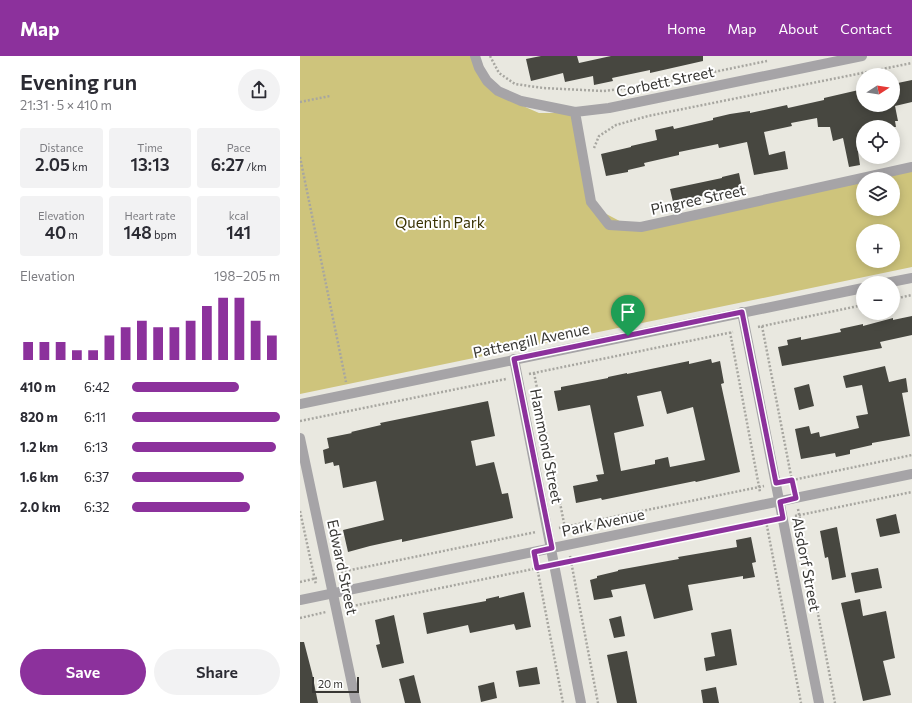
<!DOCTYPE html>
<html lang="en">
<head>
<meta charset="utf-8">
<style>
  :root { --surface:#fff; --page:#f2f2f3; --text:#2b2b33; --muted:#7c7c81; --accent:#8c319c }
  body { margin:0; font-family:Commissioner,sans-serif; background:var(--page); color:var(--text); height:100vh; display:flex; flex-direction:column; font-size:15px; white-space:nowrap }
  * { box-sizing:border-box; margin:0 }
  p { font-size:13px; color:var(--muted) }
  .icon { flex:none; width:22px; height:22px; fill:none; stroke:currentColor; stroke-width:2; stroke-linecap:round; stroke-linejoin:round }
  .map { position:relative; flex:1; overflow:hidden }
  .panel { display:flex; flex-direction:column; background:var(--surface); width:300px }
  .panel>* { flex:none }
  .needle { width:26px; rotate:78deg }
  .tools { position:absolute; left:556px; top:12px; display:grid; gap:8px }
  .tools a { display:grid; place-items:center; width:44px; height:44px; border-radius:50%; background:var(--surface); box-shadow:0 2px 10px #0003; font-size:20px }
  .scale { position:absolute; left:12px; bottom:10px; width:47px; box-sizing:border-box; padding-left:4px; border:2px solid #383734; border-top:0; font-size:11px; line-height:14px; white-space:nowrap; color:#383734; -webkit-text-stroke:3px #fff; paint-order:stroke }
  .pin { position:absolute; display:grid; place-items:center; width:34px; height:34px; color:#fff; margin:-41px -17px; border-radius:50% 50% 50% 0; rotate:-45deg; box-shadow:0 0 4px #0007 }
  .pin .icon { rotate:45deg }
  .round { display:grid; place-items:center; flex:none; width:42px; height:42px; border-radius:21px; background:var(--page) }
  .headline { display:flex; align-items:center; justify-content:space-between; height:68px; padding:0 20px }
  h1 { font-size:22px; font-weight:600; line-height:30px }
  .stats { display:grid; grid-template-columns:repeat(3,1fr); gap:6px; height:68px; padding:4px 20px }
  .stats div { display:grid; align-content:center; border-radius:4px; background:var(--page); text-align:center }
  .stats b { font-size:17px; font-weight:600 }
  .stats small { font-size:11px; font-weight:400 }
  .stats p { font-size:11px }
  .chart { height:112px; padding:8px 20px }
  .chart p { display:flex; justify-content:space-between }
  .chart svg { width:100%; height:72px; margin-top:4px; stroke:var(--accent); stroke-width:6 }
  .cta { display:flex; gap:8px; margin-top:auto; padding:8px 20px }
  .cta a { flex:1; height:46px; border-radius:24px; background:var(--accent); color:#fff; font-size:16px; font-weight:600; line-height:46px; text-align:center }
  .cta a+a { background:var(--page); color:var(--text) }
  ul { padding:0 20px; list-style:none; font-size:13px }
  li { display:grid; grid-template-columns:64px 48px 1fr; align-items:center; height:30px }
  li i { height:10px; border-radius:5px; background:var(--accent) }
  header { display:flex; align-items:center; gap:24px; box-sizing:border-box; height:56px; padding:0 20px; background:var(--accent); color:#fff }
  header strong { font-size:19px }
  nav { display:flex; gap:22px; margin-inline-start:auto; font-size:14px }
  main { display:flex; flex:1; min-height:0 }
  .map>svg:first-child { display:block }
  .green { fill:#cec47c; fill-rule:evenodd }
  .building { fill:#474740; fill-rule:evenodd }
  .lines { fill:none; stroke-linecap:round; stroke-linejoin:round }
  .path { stroke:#a7a6a0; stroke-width:2.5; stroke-dasharray:2 2; stroke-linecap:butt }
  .minor { stroke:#a6a4a7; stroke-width:10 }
  .route-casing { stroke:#fff; stroke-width:8 }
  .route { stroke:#8c319c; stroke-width:5 }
  .labels { text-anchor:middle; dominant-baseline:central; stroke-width:4; stroke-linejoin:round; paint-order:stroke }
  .street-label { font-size:15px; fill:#383734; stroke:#fff }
  .park-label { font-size:15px; fill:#383102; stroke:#fff }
</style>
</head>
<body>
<header>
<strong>Map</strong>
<nav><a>Home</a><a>Map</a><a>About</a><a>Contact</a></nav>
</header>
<main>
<section class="panel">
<div class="headline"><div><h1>Evening run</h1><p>21:31 · 5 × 410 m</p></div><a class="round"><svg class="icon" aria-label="share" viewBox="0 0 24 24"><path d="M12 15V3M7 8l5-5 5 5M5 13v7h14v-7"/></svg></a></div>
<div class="stats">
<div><p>Distance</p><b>2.05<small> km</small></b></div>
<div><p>Time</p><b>13:13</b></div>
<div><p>Pace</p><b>6:27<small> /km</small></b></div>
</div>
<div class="stats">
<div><p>Elevation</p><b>40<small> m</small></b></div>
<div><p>Heart rate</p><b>148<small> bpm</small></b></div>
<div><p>kcal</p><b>141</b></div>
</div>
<div class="chart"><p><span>Elevation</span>198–205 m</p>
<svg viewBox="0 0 160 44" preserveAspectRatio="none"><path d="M5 44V33M15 44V33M25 44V33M35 44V38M45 44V38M55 44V29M65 44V24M75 44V20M85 44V24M95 44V24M105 44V20M115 44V11M125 44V6M135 44V6M145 44V20M155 44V29"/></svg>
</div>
<ul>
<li><b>410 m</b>6:42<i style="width:72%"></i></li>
<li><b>820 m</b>6:11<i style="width:100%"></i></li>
<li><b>1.2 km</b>6:13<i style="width:97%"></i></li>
<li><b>1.6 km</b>6:37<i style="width:76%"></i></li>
<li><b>2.0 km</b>6:32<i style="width:80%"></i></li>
</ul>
<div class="cta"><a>Save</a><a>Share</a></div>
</section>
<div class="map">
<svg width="612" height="647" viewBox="0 0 612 647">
  <rect width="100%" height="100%" fill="#e9e8e0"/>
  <!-- green -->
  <path class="green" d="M0,0H179L195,38L239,57H276L295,152L329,170L612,110V211L0,338ZM563,123H593V153H563ZM563,175H593V205H563Z"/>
  <!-- building -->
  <path class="building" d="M241,0H277L279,7L311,0H403V5L350,17V14L312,22L313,25L294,29L293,20L265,26L263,17L231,25L226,3Z
    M612,24V46L595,50L598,65H595L596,71H563V88L557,89L560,109L549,111L543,82L533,85L530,71H518L517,62L491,67L492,70L464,76L469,99L485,95L488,113L454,119L447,86L419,92L418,88L379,96V99L344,107L345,110L328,114V116L306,120L301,98L331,91V90L357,84L355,74L373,70L374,73L413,64V62L430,58L450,55V57L487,49L488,52L524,44V42L563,33V49H593V28Z
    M439,117L442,132L373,146L370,133L422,122V121Z
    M612,260V279L580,286L582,292L482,310L478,291L488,289L487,284L501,281V284L541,276L540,273L563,268V270L593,262V264Z
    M411,303L412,307L420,305L424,327L421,328L440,416L396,426L395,425L302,444L301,442L276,447L273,430L298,425L296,419L304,418L290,349L258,355L254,335L261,334V331L308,322V321L327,317V318L389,305V308ZM361,335L367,358L393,351L405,404L370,411L368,401L355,404V408L321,415L314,377L344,370L337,340Z
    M585,310L589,326L606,322L608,336L602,337L610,380L572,387V389L550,394V398L536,401L535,397L501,403L495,373L509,370L511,378L519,376L520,381L559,372L556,360L568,358L562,329L546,332L543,320Z
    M509,328L514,350L499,354L494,332Z
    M188,345L195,380L171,385L176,410L194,406L202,438L208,437L213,462L102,486V483L70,490L48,496L43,474L84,464L76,425L43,432L39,409L34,410L33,406L25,408L23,394L29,392L27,382L52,377L51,376L81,369L80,367Z
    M596,458L600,477L580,481L576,463Z
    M537,471L546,521L532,524L528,501L525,502L520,475Z
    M451,481L456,506L452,507L455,521L443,523V520L388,529L393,554L354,563L345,528L311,534L313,541L294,544L290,524L297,522V520L318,515V514L379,503L378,501L437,491L436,484Z
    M578,512L582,532L555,537L551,517Z
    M224,536L231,571L216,574L214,568L170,577L168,569L127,578L123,557L186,545V543L199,540V542Z
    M560,543L563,560L586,555L595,602L583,605L591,639L563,645L541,547Z
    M94,559L104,607L82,612L76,589L80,588L75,564Z
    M321,560L325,580L314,582L309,563Z
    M431,573L437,609L406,615L404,602L415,600L411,577Z
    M0,586H4L12,617L18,647H0Z
    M327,595L337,647H317L307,599Z
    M237,611L240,628L219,631L216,615Z
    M114,619L121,647H105L99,623Z
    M194,626L197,642L181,646L178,630Z
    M416,631L419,647H403L401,634Z"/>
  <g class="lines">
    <!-- path -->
    <path class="path" d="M190,0L199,17L215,28L243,32L303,35L341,31L467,5
      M0,46L30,40
      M294,92L299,80L316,69L348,60L612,7
      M0,101L46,326
      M593,243L612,239
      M462,270L493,430
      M458,271L563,249
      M430,276L460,436
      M234,317L266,477
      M229,318L433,276
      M0,365L206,323
      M488,425L612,399
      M498,453L535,647
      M0,455L16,529
      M495,460L612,436
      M466,465L501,647
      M259,472L464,430
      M270,500L298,647
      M266,506L470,465
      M237,511L263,647
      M41,516L236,476
      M0,526L17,522
      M48,551L243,511
      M0,562L26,556"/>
    <!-- minor -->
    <path class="minor" d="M175,0L179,12L187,25L198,35L221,45L275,56L309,52L562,0
      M275,56L291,146L309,169L341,171L612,111
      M586,227L612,222
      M442,256L519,647
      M214,303L281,647
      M0,348L563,232
      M0,382L56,647
      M0,544L612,418"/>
  </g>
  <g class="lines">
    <!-- route casing -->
    <g class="route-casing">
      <path id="route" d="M442,256L476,427L492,424L496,442L480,446L483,462L237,512L234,496L252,492L214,303Z"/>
    </g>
    <!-- route -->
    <use href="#route" class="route"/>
  </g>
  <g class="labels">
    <!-- street labels -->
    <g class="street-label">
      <text transform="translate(365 25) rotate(-12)">Corbett Street</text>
      <text transform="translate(398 143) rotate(-12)">Pingree Street</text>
      <text transform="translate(231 284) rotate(-12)">Pattengill Avenue</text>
      <text transform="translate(247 390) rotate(79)">Hammond Street</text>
      <text transform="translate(303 466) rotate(-12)">Park Avenue</text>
      <text transform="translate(507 508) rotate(79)">Alsdorf Street</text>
      <text transform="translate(43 511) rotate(78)">Edward Street</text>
    </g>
    <!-- park labels -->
    <g class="park-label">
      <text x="140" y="166">Quentin Park</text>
    </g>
  </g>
</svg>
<div class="tools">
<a><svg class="needle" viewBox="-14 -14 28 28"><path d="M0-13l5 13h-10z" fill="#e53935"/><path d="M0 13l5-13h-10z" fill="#7c7c81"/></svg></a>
<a><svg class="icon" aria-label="locate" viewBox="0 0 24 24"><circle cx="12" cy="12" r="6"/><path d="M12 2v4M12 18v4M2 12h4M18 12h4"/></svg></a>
<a><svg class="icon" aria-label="layers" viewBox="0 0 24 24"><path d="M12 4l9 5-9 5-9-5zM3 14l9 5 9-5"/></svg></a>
<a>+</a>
<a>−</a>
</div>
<div class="scale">20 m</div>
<div class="pin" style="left:328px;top:280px;background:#1e9e55"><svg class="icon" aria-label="arrive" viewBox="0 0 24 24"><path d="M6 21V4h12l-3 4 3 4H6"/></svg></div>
</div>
</main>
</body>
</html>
